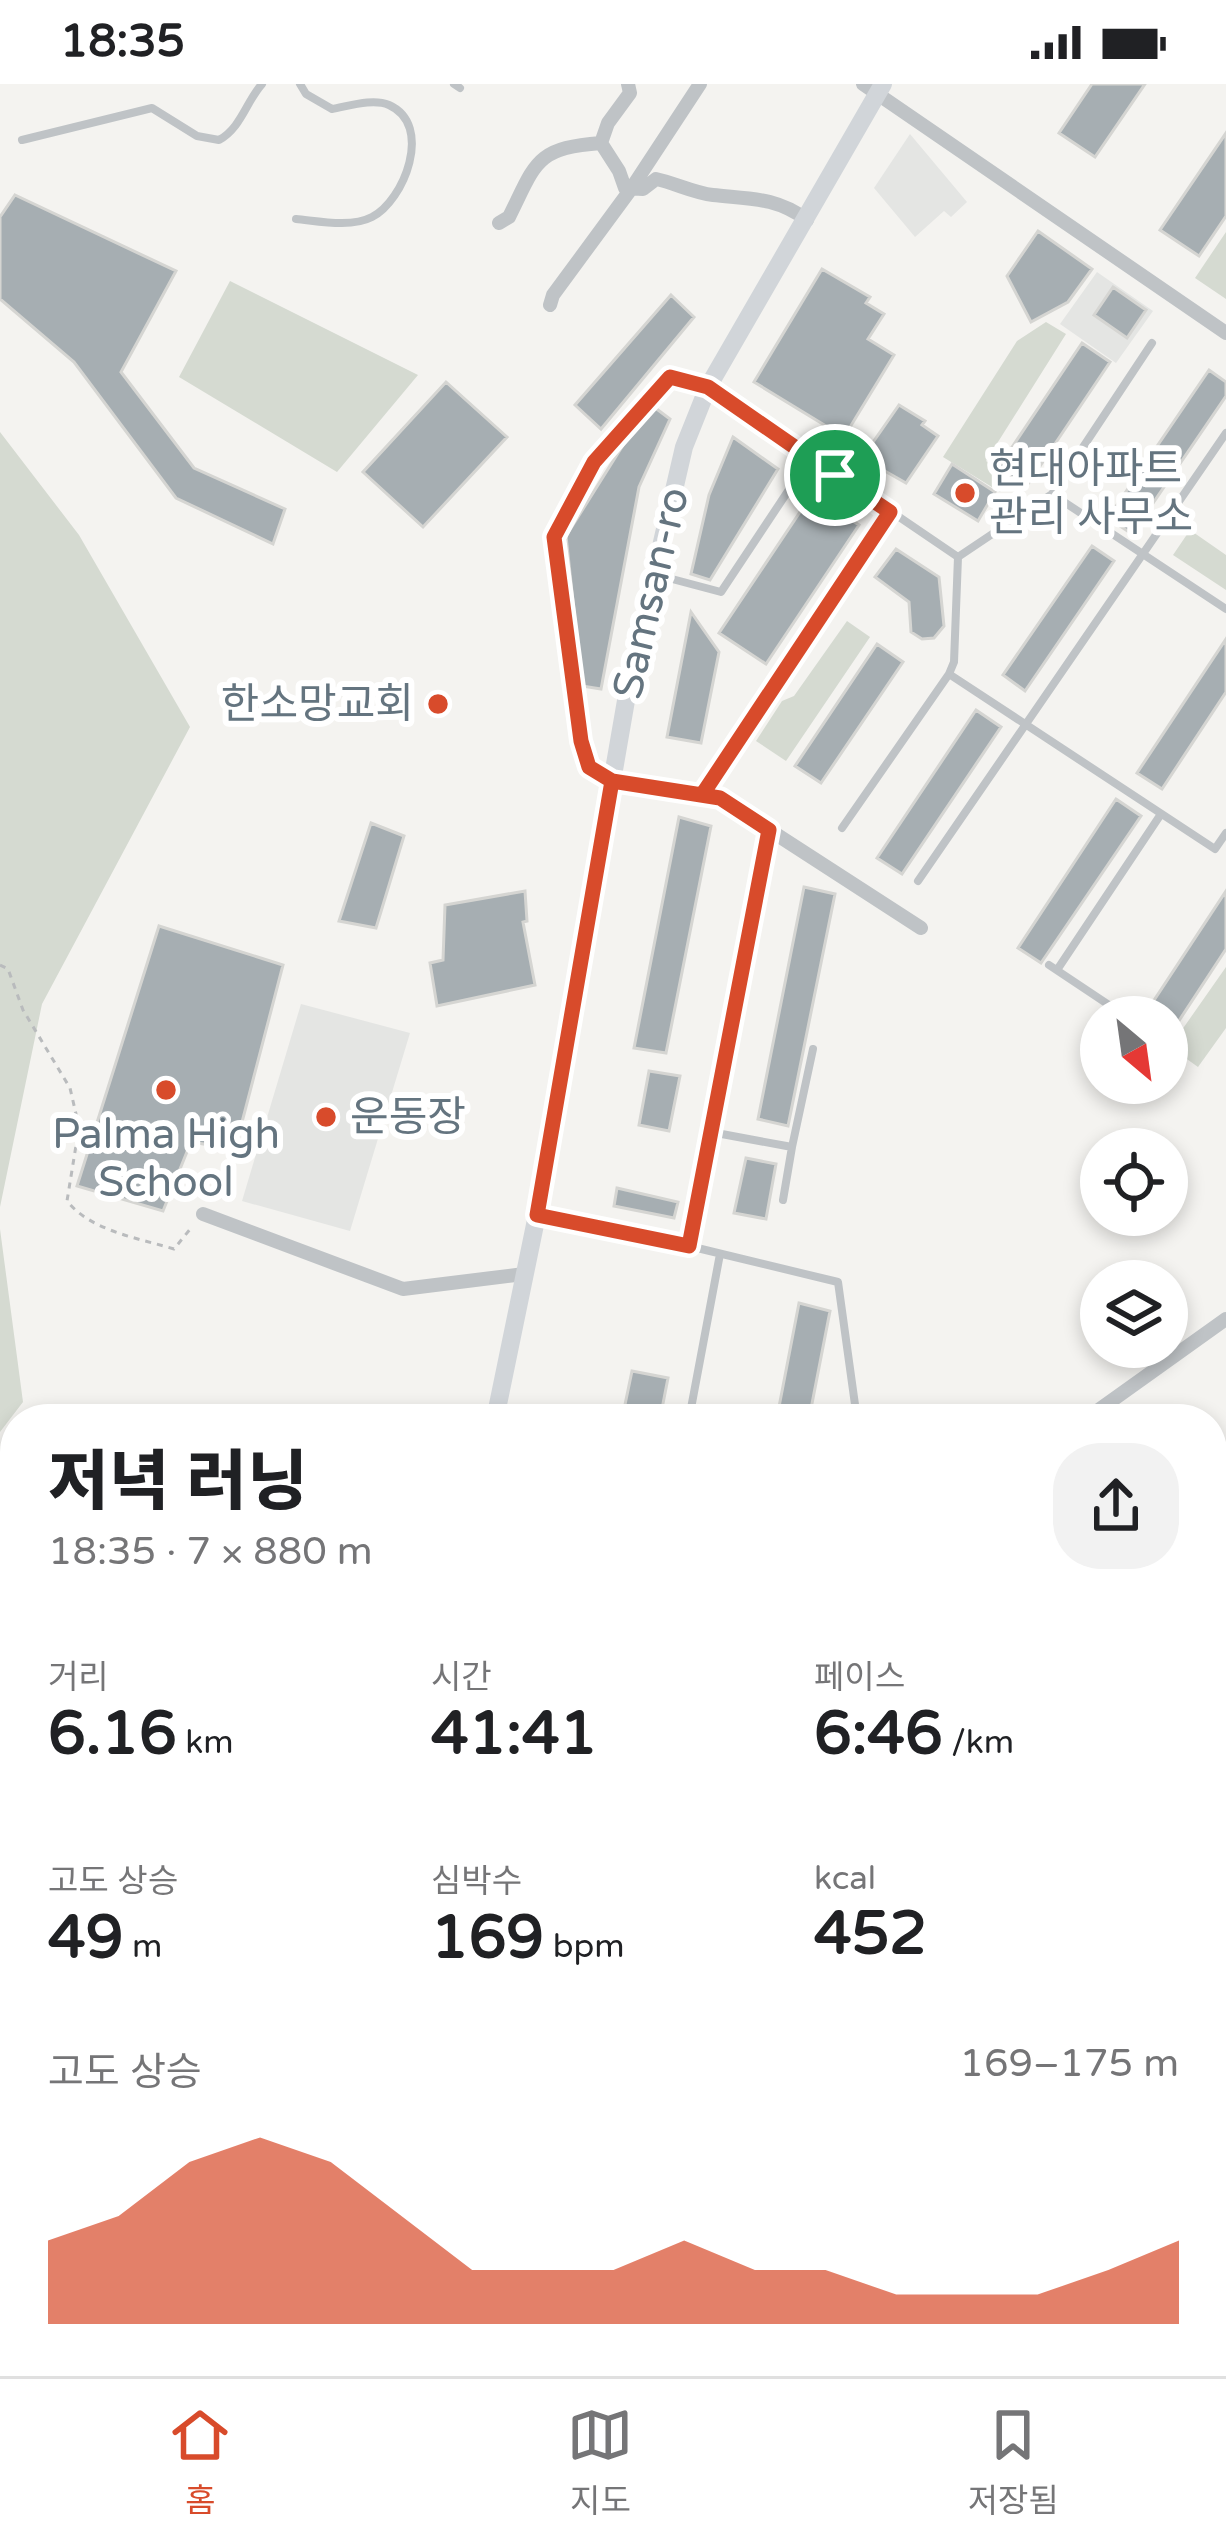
<!DOCTYPE html>
<html lang="ko">
<head>
<meta charset="utf-8">
<style>
  :root { --surface:#fff; --page:#f2f2f2; --text:#202124; --muted:#757577; --line:#e0e0e0; --accent:#d84b2b }
  body { margin:0; font-family:"Varela Round","Noto Sans KR",sans-serif; background:var(--page); color:var(--text); height:100vh; display:flex; flex-direction:column; font-size:45px; white-space:nowrap }
  * { box-sizing:border-box; margin:0 }
  p { font-size:39px; color:var(--muted) }
  .icon { flex:none; width:66px; height:66px; fill:none; stroke:currentColor; stroke-width:2; stroke-linecap:round; stroke-linejoin:round }
  .map { position:relative; flex:1; overflow:hidden }
  .sheet { position:absolute; left:0px; top:1320px; width:1227px; height:972px; display:flex; flex-direction:column; background:var(--surface); border-radius:48px 48px 0 0; box-shadow:0 6px 18px #0003 }
  .sheet>* { flex:none }
  .needle { width:78px; rotate:151deg }
  .buttons { position:absolute; left:1080px; top:912px; display:grid; gap:24px }
  .buttons a { display:grid; place-items:center; width:108px; height:108px; border-radius:50%; background:var(--surface); box-shadow:0 6px 18px #0003; font-size:60px }
  .pin { position:absolute; display:grid; place-items:center; width:102px; height:102px; color:#fff; margin:-51px; border:6px solid #fff; border-radius:50%; box-shadow:0 3px 12px #0007 }
  .round { display:grid; place-items:center; flex:none; width:126px; height:126px; border-radius:48px; background:var(--page) }
  .head { display:flex; align-items:center; justify-content:space-between; height:204px; padding:0 48px }
  h1 { font-size:66px; font-weight:800; line-height:90px }
  .metrics { display:grid; grid-template-columns:repeat(3,1fr); gap:18px; height:204px; padding:12px 48px }
  .metrics div { display:grid; align-content:center }
  .metrics b { font-size:60px; font-weight:800 }
  .metrics small { font-size:33px; font-weight:400 }
  .metrics p { font-size:33px }
  .chart { height:336px; padding:24px 48px }
  .chart p { display:flex; justify-content:space-between }
  .chart svg { width:100%; height:216px; margin-top:12px; fill:var(--accent); opacity:.7 }
  .status { display:flex; justify-content:space-between; align-items:center; height:84px; padding:0 60px; background:var(--surface); direction:ltr }
  .status svg { height:33px; fill:currentColor }
  .tabs { display:flex; justify-content:space-around; align-items:center; height:168px; border-top:3px solid var(--line); background:var(--surface); font-size:33px; color:var(--muted) }
  .tabs a { display:grid; justify-items:center; gap:6px }
  .tabs .active { color:var(--accent) }
  .map>svg:first-child { display:block }
  .built { fill:#e4e5e3 }
  .green { fill:#d5dad1 }
  .building { fill:#a6aeb2; stroke:#d5d5d2; stroke-width:3 }
  .lines { fill:none; stroke-linecap:round; stroke-linejoin:round }
  .path { stroke:#b9bbbd; stroke-width:3; stroke-dasharray:6 6; stroke-linecap:butt }
  .service { stroke:#bfc3c6; stroke-width:8 }
  .minor { stroke:#bfc3c6; stroke-width:14 }
  .secondary { stroke:#d1d5d9; stroke-width:18 }
  .route-casing { stroke:#fff; stroke-width:24 }
  .route { stroke:#d84b2b; stroke-width:15 }
  .poi-dot { fill:#d84b2b; stroke:#fff; stroke-width:4.5 }
  .labels { text-anchor:middle; dominant-baseline:central; stroke-width:12; stroke-linejoin:round; paint-order:stroke }
  .poi-label { font-size:42px; fill:#64747f; stroke:#fff; text-anchor:start }
  .street-label { font-size:42px; fill:#64747f; stroke:#fff }
</style>
</head>
<body>
<div class="status"><b>18:35</b><svg viewBox="0 0 49 12"><path d="M0 12V9h3v3zM5 12V6h3v6zM10 12V3h3v9zM15 12V0h3v12zM26 1h20v11H26zM47 4h2v5h-2z"/></svg></div>
<div class="map">
<svg width="1226" height="2292" viewBox="0 0 1226 2292">
  <rect width="100%" height="100%" fill="#f4f3f0"/>
  <!-- built -->
  <path class="built" d="M910,50L967,118L951,133L944,127L915,153L874,104Z
    M1097,188L1153,227L1116,279L1060,240Z
    M301,920L410,949L350,1147L242,1117Z"/>
  <!-- green -->
  <path class="green" d="M1226,148V215L1195,194Z
    M230,197L418,291L337,388L179,293Z
    M1046,238L1066,250L986,377L1009,393L1000,408L943,373L1017,257Z
    M0,348L79,451L190,643L42,920L0,1123Z
    M1190,446L1226,471V506L1173,471Z
    M847,537L870,553L786,677L756,657L782,617L794,612Z
    M1226,883V944L1198,983L1170,963Z
    M0,1145L23,1318L0,1348Z
    M1226,1550V2292H839L843,2277H1212V1561Z"/>
  <!-- building -->
  <path class="building" d="M1092,0H1145L1095,73L1059,49Z
    M1226,49V132L1199,172L1160,146Z
    M15,111L176,187L121,288L194,384L285,425L273,460L176,414L74,278L0,215V133Z
    M1038,147L1092,185L1068,218L1031,238L1007,192Z
    M822,185L870,213L866,219L884,230L868,255L894,271L844,353L754,298Z
    M1113,203L1146,226L1127,254L1094,231Z
    M671,211L694,233L601,345L575,321Z
    M1082,259L1110,278L1026,403L998,384Z
    M1209,286L1226,298V312L1132,450L1108,434Z
    M446,298L507,353L423,443L363,388Z
    M899,321L925,337L922,341L938,352L906,399L862,374Z
    M654,323L670,335L639,403L601,605L582,602L566,452L630,350Z
    M733,353L778,385L710,496L691,490L709,411Z
    M952,380L995,408L978,437L934,410Z
    M812,410L859,441L766,580L719,549Z
    M1092,462L1114,477L1025,607L1003,591Z
    M896,465L939,493L944,542L934,554L922,555L911,548L909,518L875,493Z
    M691,528L719,568L701,659L667,653Z
    M1226,555V608L1162,705L1137,689Z
    M877,560L903,578L821,699L795,682Z
    M976,626L1001,643L902,790L877,774Z
    M1116,715L1141,732L1041,879L1018,864Z
    M679,733L711,742L666,969L634,964Z
    M371,739L404,752L376,844L339,837Z
    M804,803L835,810L788,1042L758,1035Z
    M525,807L527,837L523,838L535,901L437,922L430,879L443,876L445,821Z
    M1226,807V865L1167,955V933H1143Z
    M159,842L283,881L235,1065L191,1058L163,1127L77,1102Z
    M649,987L680,992L669,1047L639,1041Z
    M746,1074L776,1080L766,1135L734,1129Z
    M617,1104L678,1118L674,1134L614,1122Z
    M799,1219L830,1227L809,1335L778,1328Z
    M632,1287L668,1294L660,1335H622Z"/>
  <g class="lines">
    <!-- path -->
    <path class="path" d="M0,881L8,885L23,926L70,1004L79,1043L67,1117C91,1147 138,1154 174,1165L191,1144
      M1212,2218L1226,2211
      M1087,2292L1109,2277"/>
    <!-- service -->
    <path class="service" d="M454,0L460,4
      M22,56L152,24L197,52L219,56C241,44 246,18 262,0
      M296,135C318,137 351,144 372,133C404,117 434,41 389,21C373,14 349,22 332,25L306,10L300,0
      M1052,410L1226,525
      M958,473L1052,410L1152,259
      M657,491L721,508L810,374
      M949,590L1215,765L1226,749
      M608,694L589,683L582,665L554,453L594,378L670,293L708,303L958,473L954,578L949,590L842,744
      M702,711L890,428
      M918,797L1226,349
      M1049,881L1121,929
      M1057,886L1161,730
      M711,1048L792,1063L813,965
      M783,1116L792,1063
      M541,1132L689,1162L768,747
      M689,1162L838,1198L857,1335
      M690,1329L717,1335
      M689,1335L720,1170
      M0,1866L15,1864"/>
    <!-- minor -->
    <path class="minor" d="M863,0L1226,249
      M601,59L608,39L630,9L628,0
      M499,139L509,133C536,79 535,64 601,59L619,87L625,104L643,105L656,95C675,99 694,109 713,111C750,115 776,113 807,136
      M550,221L553,211L631,105L700,0
      M612,697L720,714L921,844
      M203,1130L403,1205L524,1190
      M1086,1335L1226,1235
      M190,2292L193,2277"/>
    <!-- secondary -->
    <path class="secondary" d="M495,1335L537,1131L628,605L684,363L708,303L883,0
      M302,2292L305,2277"/>
  </g>
  <g class="lines">
    <!-- route casing -->
    <g class="route-casing">
      <path id="route" d="M835,391L708,303L670,293L594,378L554,453L581,657L589,683L612,697L720,714L769,746L689,1162L537,1131L612,697L702,711L890,428L835,391"/>
    </g>
    <!-- route -->
    <use href="#route" class="route"/>
  </g>
  <!-- markers -->
  <g class="poi-dot">
    <circle cx="965" cy="409" r="12"/>
    <circle cx="438" cy="620" r="12"/>
    <circle cx="166" cy="1006" r="12"/>
    <circle cx="326" cy="1033" r="12"/>
  </g>
  <g class="labels">
    <!-- poi labels -->
    <g class="poi-label">
      <text x="989" y="385">현대아파트<tspan x="989" dy="48">관리 사무소</tspan></text>
      <text x="414" y="620" text-anchor="end">한소망교회</text>
      <text x="350" y="1033">운동장</text>
      <text x="166" y="1050" text-anchor="middle">Palma High<tspan x="166" dy="48">School</tspan></text>
    </g>
    <!-- street labels -->
    <g class="street-label">
      <text transform="translate(651 509) rotate(-77)">Samsan-ro</text>
    </g>
  </g>
</svg>
<div class="buttons">
<a><svg class="needle" viewBox="-14 -14 28 28"><path d="M0-13l5 13h-10z" fill="#e53935"/><path d="M0 13l5-13h-10z" fill="#757577"/></svg></a>
<a><svg class="icon" aria-label="locate" viewBox="0 0 24 24"><circle cx="12" cy="12" r="6"/><path d="M12 2v4M12 18v4M2 12h4M18 12h4"/></svg></a>
<a><svg class="icon" aria-label="layers" viewBox="0 0 24 24"><path d="M12 4l9 5-9 5-9-5zM3 14l9 5 9-5"/></svg></a>
</div>
<div class="pin" style="left:835px;top:391px;background:#1e9e55"><svg class="icon" aria-label="arrive" viewBox="0 0 24 24"><path d="M6 21V4h12l-3 4 3 4H6"/></svg></div>
<section class="sheet">
<div class="head"><div><h1>저녁 러닝</h1><p>18:35 · 7 × 880 m</p></div><a class="round"><svg class="icon" aria-label="share" viewBox="0 0 24 24"><path d="M12 15V3M7 8l5-5 5 5M5 13v7h14v-7"/></svg></a></div>
<div class="metrics">
<div><p>거리</p><b>6.16<small> km</small></b></div>
<div><p>시간</p><b>41:41</b></div>
<div><p>페이스</p><b>6:46<small> /km</small></b></div>
</div>
<div class="metrics">
<div><p>고도 상승</p><b>49<small> m</small></b></div>
<div><p>심박수</p><b>169<small> bpm</small></b></div>
<div><p>kcal</p><b>452</b></div>
</div>
<div class="chart"><p><span>고도 상승</span>169–175 m</p>
<svg viewBox="0 0 160 44" preserveAspectRatio="none"><path d="M0 44V27L10 22L20 11L30 6L40 11L50 22L60 33L70 33L80 33L90 27L100 33L110 33L120 38L130 38L140 38L150 33L160 27V44z"/></svg>
</div>
</section>
</div>
<nav class="tabs">
<a class="active"><svg class="icon" aria-label="home" viewBox="0 0 24 24"><path d="M3 11l9-7 9 7M6 9v11h12V9"/></svg>홈</a>
<a><svg class="icon" aria-label="map" viewBox="0 0 24 24"><path d="M3 6l6-2 6 2 6-2v14l-6 2-6-2-6 2zM9 4v14M15 6v14"/></svg>지도</a>
<a><svg class="icon" aria-label="saved" viewBox="0 0 24 24"><path d="M7 4h10v16l-5-4-5 4z"/></svg>저장됨</a>
</nav>
</body>
</html>
